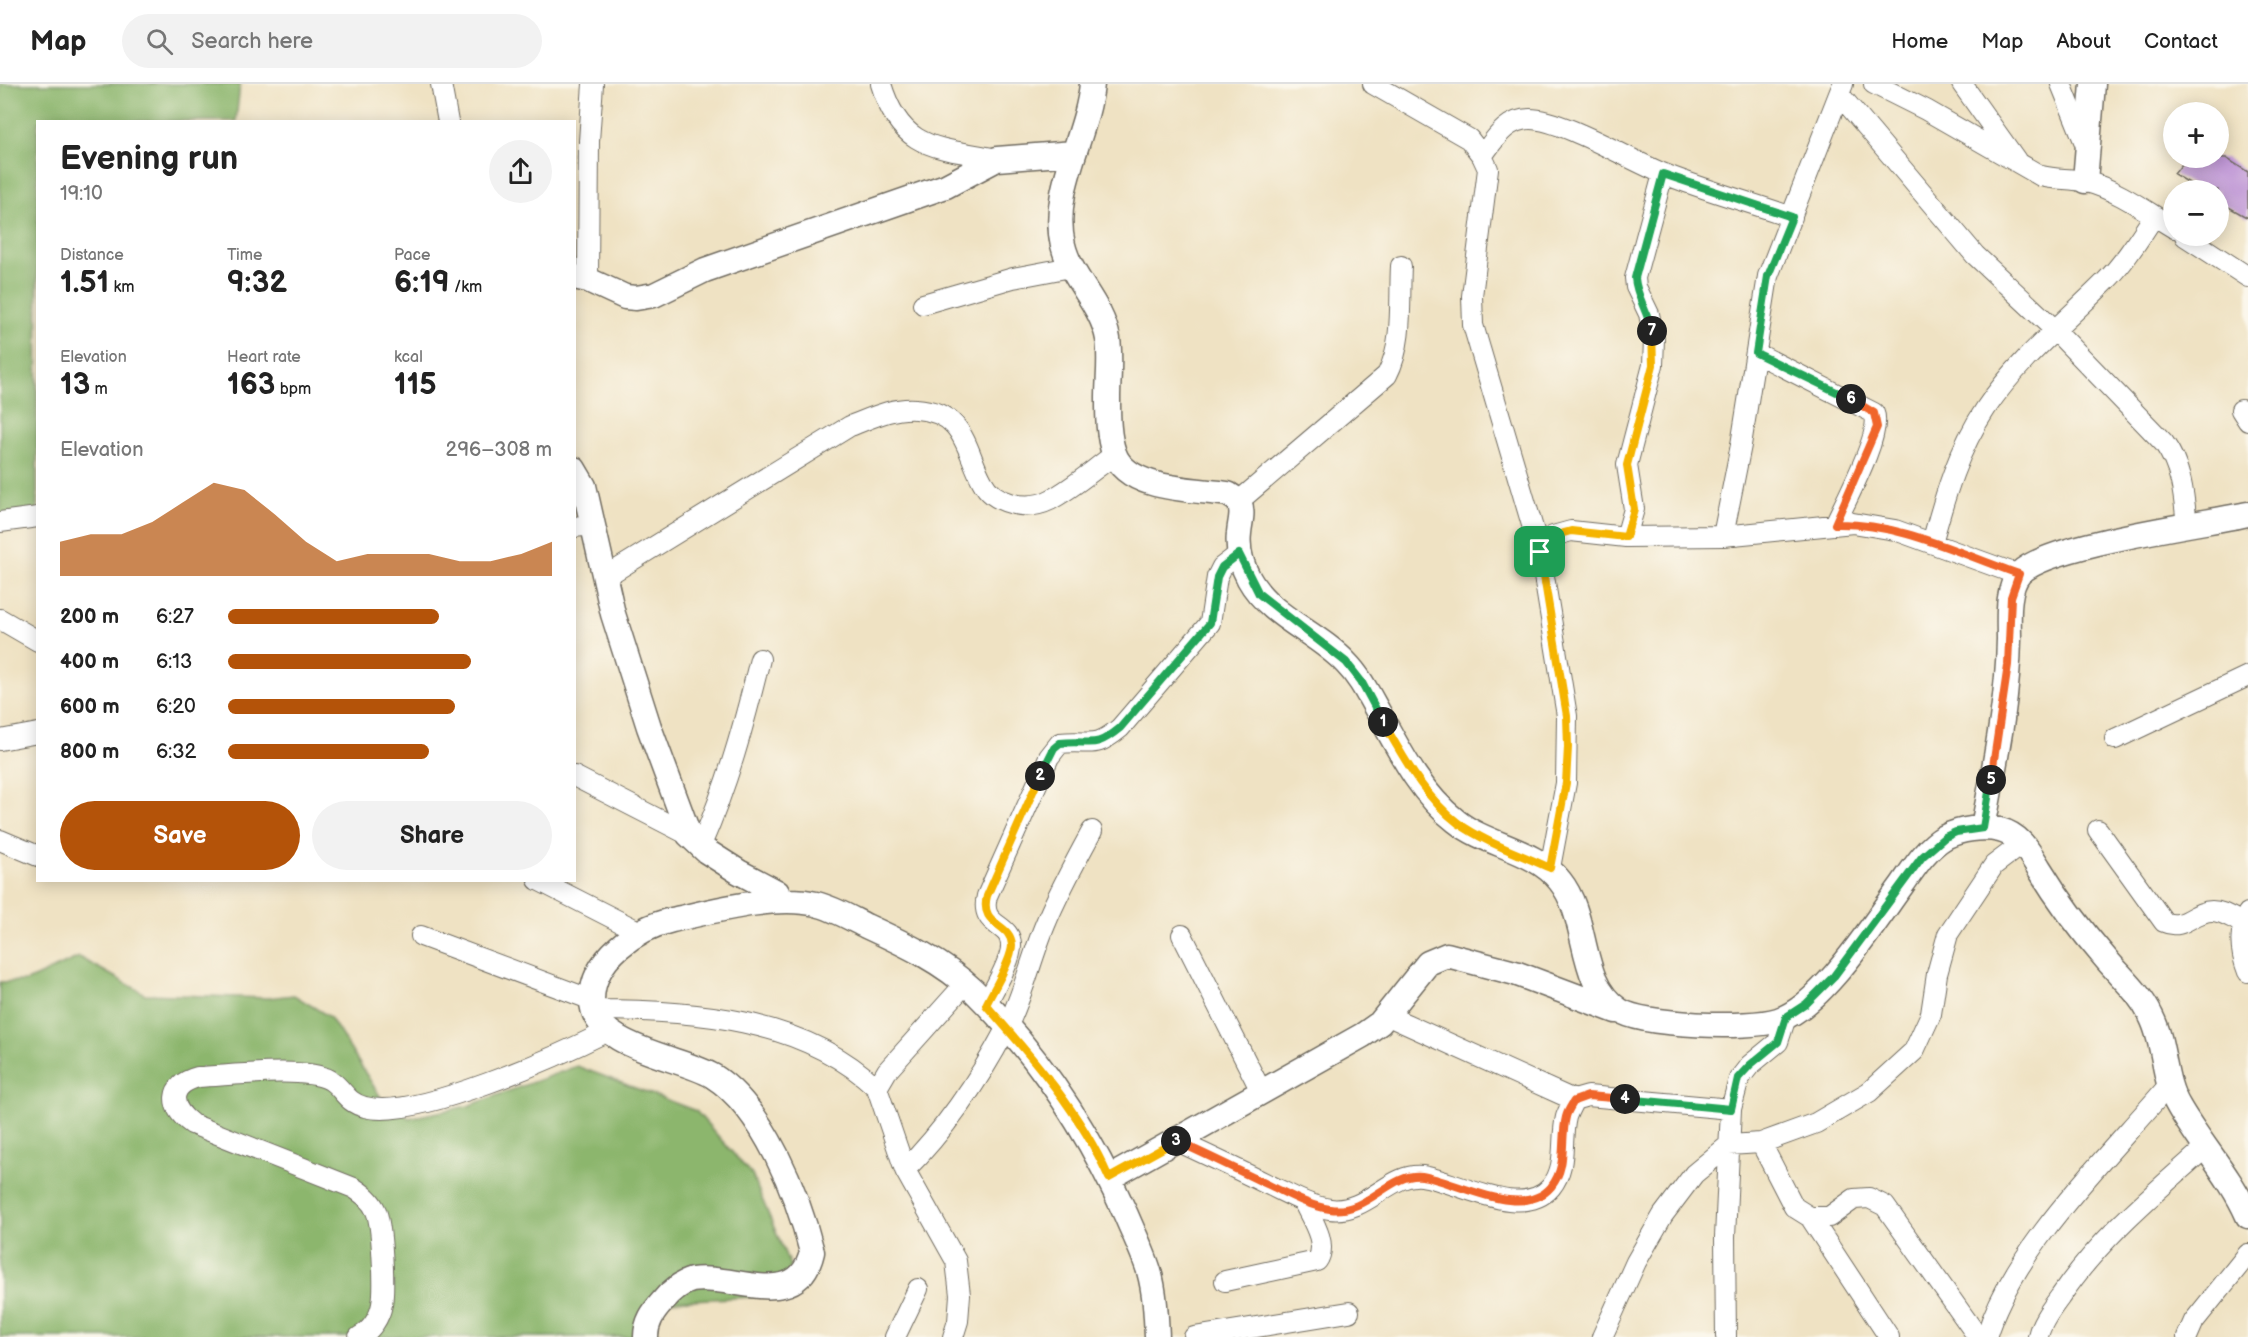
<!DOCTYPE html>
<html lang="en">
<head>
<meta charset="utf-8">
<style>
  :root { --surface:#fff; --page:#f2f2f2; --text:#222; --muted:#767676; --line:#e0e0e0; --accent:#b45309 }
  body { margin:0; font-family:"Balsamiq Sans",sans-serif; background:var(--page); color:var(--text); height:100vh; display:flex; flex-direction:column; font-size:22px; white-space:nowrap }
  * { box-sizing:border-box; margin:0 }
  p { font-size:20px; color:var(--muted) }
  .icon { flex:none; width:33px; height:33px; fill:none; stroke:currentColor; stroke-width:2; stroke-linecap:round; stroke-linejoin:round }
  .map { position:relative; flex:1; overflow:hidden }
  .drawer { position:absolute; left:36px; top:36px; width:540px; height:762px; display:flex; flex-direction:column; background:var(--surface); border-radius:0px; box-shadow:0 3px 15px #0003 }
  .drawer>* { flex:none }
  .buttons { position:absolute; left:2163px; top:18px; display:grid; gap:12px }
  .buttons a { display:grid; place-items:center; width:66px; height:66px; border-radius:50%; background:var(--surface); box-shadow:0 3px 15px #0003; font-size:30px }
  .pin { position:absolute; display:grid; place-items:center; width:51px; height:51px; color:#fff; margin:-26px; border-radius:12px; box-shadow:0 3px 9px #0006 }
  .km { position:absolute; width:30px; height:30px; margin:-15px; border-radius:50%; background:#222; color:#fff; font-size:16px; line-height:30px; text-align:center }
  .round { display:grid; place-items:center; flex:none; width:63px; height:63px; border-radius:32px; background:var(--page) }
  .summary { display:flex; align-items:center; justify-content:space-between; height:102px; padding:0 24px }
  h1 { font-size:33px; font-weight:800; line-height:45px }
  .figures { display:grid; grid-template-columns:repeat(3,1fr); gap:9px; height:102px; padding:6px 24px }
  .figures div { display:grid; align-content:center }
  .figures b { font-size:30px; font-weight:800 }
  .figures small { font-size:16px; font-weight:400 }
  .figures p { font-size:16px }
  .chart { height:168px; padding:12px 24px }
  .chart p { display:flex; justify-content:space-between }
  .chart svg { width:100%; height:108px; margin-top:6px; fill:var(--accent); opacity:.7 }
  .action { display:flex; gap:12px; margin-top:auto; padding:12px 24px }
  .action a { flex:1; height:69px; border-radius:36px; background:var(--accent); color:#fff; font-size:24px; font-weight:800; line-height:69px; text-align:center }
  .action a+a { background:var(--page); color:var(--text) }
  ul { padding:0 24px; list-style:none; font-size:20px }
  li { display:grid; grid-template-columns:96px 72px 1fr; align-items:center; height:45px }
  li i { height:15px; border-radius:8px; background:var(--accent) }
  header { display:flex; align-items:center; gap:36px; box-sizing:border-box; height:84px; padding:0 30px; background:var(--surface); border-bottom:2px solid var(--line) }
  header strong { font-size:28px }
  nav { display:flex; gap:33px; margin-inline-start:auto; font-size:21px }
  .search { width:420px; height:54px; background:var(--page); display:flex; align-items:center; gap:15px; box-sizing:border-box; padding:0 21px; border-radius:33px; color:var(--muted); font-size:22px }
  .map>svg:first-child { display:block }
  .forest { fill:#8cb66d; stroke:#5c704c; stroke-width:1.5 }
  .building { fill:#bf96d6 }
  .lines { fill:none; stroke-linecap:round; stroke-linejoin:round }
  .minor-casing { stroke:#706b60; stroke-width:22 }
  .tertiary-casing { stroke:#706b60; stroke-width:27 }
  .minor { stroke:#fff; stroke-width:20 }
  .tertiary { stroke:#fff; stroke-width:24 }
  .split-1-casing { stroke:#fff; stroke-width:12 }
  .split-2-casing { stroke:#fff; stroke-width:12 }
  .split-3-casing { stroke:#fff; stroke-width:12 }
  .split-4-casing { stroke:#fff; stroke-width:12 }
  .split-5-casing { stroke:#fff; stroke-width:12 }
  .split-6-casing { stroke:#fff; stroke-width:12 }
  .split-7-casing { stroke:#fff; stroke-width:12 }
  .split-8-casing { stroke:#fff; stroke-width:12 }
  .split-1 { stroke:#f5b400; stroke-width:8 }
  .split-2 { stroke:#22a559; stroke-width:8 }
  .split-3 { stroke:#f5b400; stroke-width:8 }
  .split-4 { stroke:#f0652b; stroke-width:8 }
  .split-5 { stroke:#22a559; stroke-width:8 }
  .split-6 { stroke:#f0652b; stroke-width:8 }
  .split-7 { stroke:#22a559; stroke-width:8 }
  .split-8 { stroke:#f5b400; stroke-width:8 }
</style>
</head>
<body>
<header>
<strong>Map</strong>
<div class="search"><svg class="icon" aria-label="search" viewBox="0 0 24 24"><circle cx="10" cy="10" r="6"/><path d="M15 15l6 6"/></svg>Search here</div>
<nav><a>Home</a><a>Map</a><a>About</a><a>Contact</a></nav>
</header>
<div class="map">
<svg width="2248" height="1253" viewBox="0 0 2248 1253">
  <rect width="100%" height="100%" fill="#fbf7ec"/>
  <filter id="ink" filterUnits="userSpaceOnUse"><feTurbulence type="fractalNoise" baseFrequency=".0167" numOctaves="2"/><feDisplacementMap in="SourceGraphic" scale="12" xChannelSelector="R" yChannelSelector="G"/><feConvolveMatrix kernelMatrix="1 2 1 2 8 2 1 2 1" color-interpolation-filters="sRGB"/></filter>
  <filter id="wash" filterUnits="userSpaceOnUse"><feTurbulence type="fractalNoise" baseFrequency=".008" numOctaves="4" result="noise"/><feDisplacementMap in="SourceGraphic" scale="24" xChannelSelector="R" yChannelSelector="G"/><feGaussianBlur stdDeviation="1.35" result="paint"/><feColorMatrix in="noise" values="0 0 0 0 0 0 0 0 0 0 0 0 0 0 0 0 0 1.4 0 .05"/><feComposite in="paint" operator="in"/></filter>
  <g filter="url(#wash)">
    <rect width="100%" height="100%" fill="#efe2c3"/>
    <!-- forest -->
    <path class="forest" d="M0,0H240L236,37L38,38L37,432L0,439Z
      M79,873L145,910L267,914L294,911L330,933L383,1017L409,1034L468,1022L577,982L696,1027L752,1091L791,1184L775,1212L668,1217L634,1253H0V898L27,897Z"/>
    <g id="blocks">
      <!-- building -->
      <path class="building" d="M2187,74H2226L2248,88V134L2218,117V106H2201L2174,90Z"/>
    </g>
  </g>
  <g filter="url(#ink)">
    <use href="#blocks" fill-opacity="0" stroke="#706b60" stroke-width="1.5"/>
    <g class="lines">
      <!-- minor casing -->
      <g class="minor-casing">
        <path id="minor" d="M441,0L448,38
          M881,0C901,67 937,63 997,75
          M1373,0L1469,55L1482,72L1488,85L1472,212L1473,241L1540,468L1567,632L1566,699L1550,784
          M1843,0L1839,10L1975,171L2054,245L2164,359C2182,384 2184,412 2187,442
          M1874,0L1926,26L2041,92C2056,96 2072,94 2087,98C2118,106 2147,128 2174,144
          M1962,0L2016,76
          M2061,0L2087,64
          M1482,72C1495,55 1506,35 1530,35C1561,35 1630,76 1662,89C1704,106 1749,118 1792,133
          M2185,152L2248,193
          M588,196L589,57L593,0
          M923,220L1013,194L1071,183
          M1756,269L1874,329C1883,348 1845,418 1835,440
          M2241,326L2248,337
          M1239,417L1387,291C1404,258 1399,218 1401,182
          M0,438L38,433
          M574,443L593,441
          M1723,452L1741,361L1768,192L1839,10
          M1626,453L1634,425L1627,381L1653,281L1654,255L1649,230L1636,203L1635,194L1663,90
          M1932,459C1945,411 1958,366 1986,324C2018,276 2064,239 2105,198C2124,179 2139,155 2154,132
          M1540,468L1553,452L1571,447L1626,453L1723,452L1853,439L1895,446L2019,491
          M605,493L850,342C871,334 893,323 916,325C965,328 965,365 982,397C994,421 1028,427 1050,416C1073,404 1093,386 1114,371
          M0,535L38,557
          M2115,655L2248,592
          M0,656L38,649
          M574,692L689,751
          M2098,746L2164,838C2184,847 2193,827 2212,827C2223,827 2233,835 2243,839
          M0,756L38,772
          M701,761C728,699 744,641 760,575
          M538,796L640,848
          M2248,829C2239,847 2240,868 2248,888
          M1182,851L1262,1009
          M421,852L592,916
          M986,921C993,906 1012,876 1011,861C1011,838 979,844 987,812L1049,673L1060,659C1092,655 1092,667 1120,644L1210,539L1217,493L1222,483L1239,470
          M594,926C690,926 803,933 877,1004
          M1386,931L1574,1016
          M1177,1057C1207,1071 1237,1085 1267,1100C1287,1109 1308,1122 1330,1125C1367,1130 1390,1088 1422,1092C1457,1097 1522,1137 1551,1103C1568,1082 1560,1057 1566,1033C1568,1027 1571,1022 1574,1016L1588,1012L1731,1025
          M1761,1059L1794,1123L1810,1133H1829L1854,1115L1869,1114L1885,1122L1978,1253
          M905,1086C946,1045 979,996 1006,945C1023,912 1031,875 1045,841C1058,809 1075,778 1092,747
          M1810,1133L1889,1253
          M1225,1197L1317,1177C1329,1160 1311,1134 1303,1117
          M359,1253C371,1247 380,1233 382,1220C385,1203 382,1141 376,1127C371,1116 363,1110 354,1104L192,1040C169,1023 168,1001 198,993C229,992 304,982 330,996C343,1004 346,1019 365,1023C415,1037 560,971 608,947
          M895,1253L918,1205
          M953,1253L958,1237L960,1211L956,1177L905,1086L877,1004L887,987L965,900
          M1194,1253L1349,1228
          M1602,1253L1636,1178L1663,1131L1694,1090L1729,1061L1761,1059L1816,1039L1869,1008L1914,967L1931,930L1937,890L1948,850L1994,781L2023,759
          M1726,1253L1725,1153L1731,1025L1739,995L1750,981L1778,958L1786,933
          M1986,1253C2014,1162 2107,1074 2168,1002
          M2038,1253C2040,1239 2052,1224 2060,1213C2100,1154 2152,1111 2205,1064
          M2187,1253L2194,1237L2248,1170"/>
      </g>
      <!-- tertiary casing -->
      <g class="tertiary-casing">
        <path id="tertiary" d="M1092,0C1087,53 1050,106 1063,161C1071,195 1102,220 1108,255C1111,275 1108,295 1108,314C1108,332 1108,352 1114,369C1127,407 1195,405 1228,410L1239,417C1244,429 1240,437 1239,449C1237,466 1241,480 1249,495C1270,533 1317,548 1346,579C1361,594 1370,614 1381,633C1401,670 1422,711 1456,737C1487,762 1535,765 1560,797C1590,834 1577,899 1619,926C1642,942 1750,945 1778,936C1822,922 1874,839 1902,801C1914,784 1926,764 1945,753C1960,745 1983,742 2000,746C2020,751 2029,768 2039,784C2059,817 2081,846 2106,875C2122,894 2140,909 2151,932C2166,961 2162,995 2179,1023C2201,1061 2231,1093 2248,1132
          M2085,97L2093,0
          M574,193L588,196L625,213L636,214L654,211L705,186L946,102L997,75L1074,69
          M574,385L584,402L613,530L649,643L689,751L706,767L739,788L777,808L781,817
          M1983,744C1994,683 2008,618 2009,555C2009,536 2006,504 2020,489C2049,460 2201,440 2248,430
          M1109,1094L1363,951L1380,939L1428,879L1447,871L1515,889L1616,927
          M646,1253C646,1238 653,1228 663,1217C670,1208 681,1199 692,1196C732,1189 798,1229 812,1168C798,1112 764,1024 713,992C682,973 592,964 592,916C592,874 637,844 672,836C713,827 776,810 816,820C833,824 850,834 866,842C905,860 942,877 974,907C1039,971 1089,1048 1126,1131C1134,1150 1143,1168 1149,1187C1155,1208 1156,1231 1157,1253"/>
      </g>
      <!-- minor -->
      <use href="#minor" class="minor"/>
      <!-- tertiary -->
      <use href="#tertiary" class="tertiary"/>
    </g>
  </g>
  <g class="lines" filter="url(#ink)">
    <!-- split-1 casing -->
    <g class="split-1-casing">
      <path id="split-1" d="M1383,638C1404,674 1424,713 1458,739C1484,758 1520,770 1550,784L1566,699L1568,663L1567,632L1540,468"/>
    </g>
    <!-- split-2 casing -->
    <g class="split-2-casing">
      <path id="split-2" d="M1040,692L1054,664L1060,659C1092,655 1092,667 1120,644L1210,539L1217,493L1222,483L1239,470L1259,510L1346,578L1361,597L1383,638"/>
    </g>
    <!-- split-3 casing -->
    <g class="split-3-casing">
      <path id="split-3" d="M1040,692L987,812C979,843 1011,838 1012,861C1012,876 993,906 986,921C1033,974 1081,1029 1109,1094L1176,1057"/>
    </g>
    <!-- split-4 casing -->
    <g class="split-4-casing">
      <path id="split-4" d="M1176,1057C1208,1071 1239,1087 1271,1102C1290,1111 1309,1122 1330,1125C1367,1131 1390,1088 1422,1092C1456,1097 1522,1137 1551,1103C1568,1082 1560,1057 1566,1033C1567,1028 1571,1022 1574,1017L1588,1012L1625,1015"/>
    </g>
    <!-- split-5 casing -->
    <g class="split-5-casing">
      <path id="split-5" d="M1625,1015L1731,1025L1738,994L1750,981L1778,958L1786,933L1806,920L1834,892L1922,773L1945,753L1956,748L1983,744L1991,696"/>
    </g>
    <!-- split-6 casing -->
    <g class="split-6-casing">
      <path id="split-6" d="M1851,315L1874,329L1877,343L1835,440C1899,438 1960,470 2019,490L2011,513L2008,581L1991,696"/>
    </g>
    <!-- split-7 casing -->
    <g class="split-7-casing">
      <path id="split-7" d="M1652,247C1648,229 1636,211 1635,194L1663,90L1792,133L1768,192L1756,269L1851,315"/>
    </g>
    <!-- split-8 casing -->
    <g class="split-8-casing">
      <path id="split-8" d="M1540,468L1553,452L1571,447L1626,453L1634,425L1627,381L1653,281L1652,247"/>
    </g>
    <!-- split-1 -->
    <use href="#split-1" class="split-1"/>
    <!-- split-2 -->
    <use href="#split-2" class="split-2"/>
    <!-- split-3 -->
    <use href="#split-3" class="split-3"/>
    <!-- split-4 -->
    <use href="#split-4" class="split-4"/>
    <!-- split-5 -->
    <use href="#split-5" class="split-5"/>
    <!-- split-6 -->
    <use href="#split-6" class="split-6"/>
    <!-- split-7 -->
    <use href="#split-7" class="split-7"/>
    <!-- split-8 -->
    <use href="#split-8" class="split-8"/>
  </g>
</svg>
<div class="buttons">
<a>+</a>
<a>−</a>
</div>
<div class="pin" style="left:1540px;top:468px;background:#1e9e55"><svg class="icon" aria-label="arrive" viewBox="0 0 24 24"><path d="M6 21V4h12l-3 4 3 4H6"/></svg></div>
<b class="km" style="left:1383px;top:638px">1</b>
<b class="km" style="left:1040px;top:692px">2</b>
<b class="km" style="left:1176px;top:1057px">3</b>
<b class="km" style="left:1625px;top:1015px">4</b>
<b class="km" style="left:1991px;top:696px">5</b>
<b class="km" style="left:1851px;top:315px">6</b>
<b class="km" style="left:1652px;top:247px">7</b>
<section class="drawer">
<div class="summary"><div><h1>Evening run</h1><p>19:10</p></div><a class="round"><svg class="icon" aria-label="share" viewBox="0 0 24 24"><path d="M12 15V3M7 8l5-5 5 5M5 13v7h14v-7"/></svg></a></div>
<div class="figures">
<div><p>Distance</p><b>1.51<small> km</small></b></div>
<div><p>Time</p><b>9:32</b></div>
<div><p>Pace</p><b>6:19<small> /km</small></b></div>
</div>
<div class="figures">
<div><p>Elevation</p><b>13<small> m</small></b></div>
<div><p>Heart rate</p><b>163<small> bpm</small></b></div>
<div><p>kcal</p><b>115</b></div>
</div>
<div class="chart"><p><span>Elevation</span>296–308 m</p>
<svg viewBox="0 0 160 44" preserveAspectRatio="none"><path d="M0 44V30L10 27L20 27L30 22L40 14L50 6L60 9L70 19L80 30L90 38L100 35L110 35L120 35L130 38L140 38L150 35L160 30V44z"/></svg>
</div>
<ul>
<li><b>200 m</b>6:27<i style="width:65%"></i></li>
<li><b>400 m</b>6:13<i style="width:75%"></i></li>
<li><b>600 m</b>6:20<i style="width:70%"></i></li>
<li><b>800 m</b>6:32<i style="width:62%"></i></li>
</ul>
<div class="action"><a>Save</a><a>Share</a></div>
</section>
</div>
</body>
</html>
